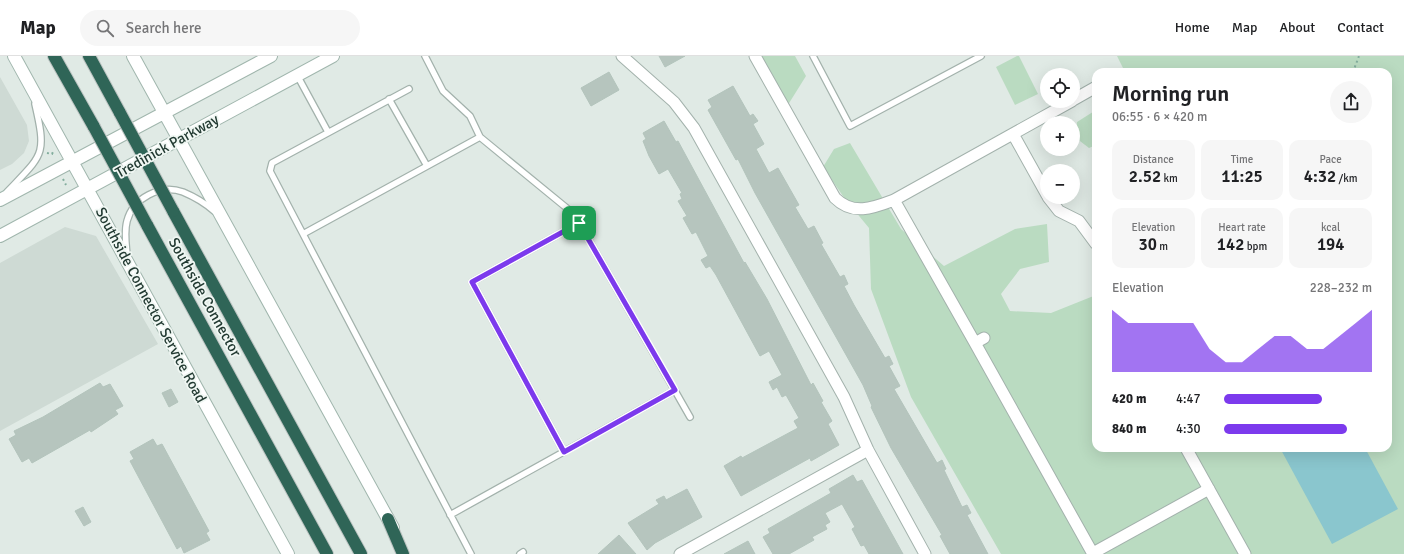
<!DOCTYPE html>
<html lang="en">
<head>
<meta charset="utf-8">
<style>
  :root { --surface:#fff; --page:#f6f6f6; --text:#202124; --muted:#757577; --line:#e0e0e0; --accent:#7c3aed }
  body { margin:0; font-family:Signika,sans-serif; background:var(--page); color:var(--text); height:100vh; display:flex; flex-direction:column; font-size:15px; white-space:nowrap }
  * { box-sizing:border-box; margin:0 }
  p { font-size:13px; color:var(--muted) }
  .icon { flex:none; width:22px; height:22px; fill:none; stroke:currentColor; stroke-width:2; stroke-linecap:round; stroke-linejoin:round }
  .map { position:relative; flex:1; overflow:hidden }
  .panel { position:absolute; left:1092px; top:12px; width:300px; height:384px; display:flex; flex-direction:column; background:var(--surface); border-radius:12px; box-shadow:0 4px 16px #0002 }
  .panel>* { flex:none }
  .controls { position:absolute; left:1040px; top:12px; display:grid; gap:8px }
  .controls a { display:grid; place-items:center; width:40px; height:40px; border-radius:50%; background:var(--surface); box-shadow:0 4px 16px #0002; font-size:20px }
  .pin { position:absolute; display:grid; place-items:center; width:34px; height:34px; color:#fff; margin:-17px; border-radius:8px; box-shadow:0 2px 6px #0006 }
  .round { display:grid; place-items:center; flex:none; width:42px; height:42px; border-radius:21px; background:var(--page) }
  .head { display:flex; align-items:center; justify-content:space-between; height:68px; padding:0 20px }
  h1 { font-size:22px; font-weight:600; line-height:30px }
  .metrics { display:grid; grid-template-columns:repeat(3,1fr); gap:6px; height:68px; padding:4px 20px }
  .metrics div { display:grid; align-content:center; border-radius:10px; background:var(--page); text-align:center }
  .metrics b { font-size:17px; font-weight:600 }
  .metrics small { font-size:11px; font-weight:400 }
  .metrics p { font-size:11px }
  .chart { height:112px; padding:8px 20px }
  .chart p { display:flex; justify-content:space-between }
  .chart svg { width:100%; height:72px; margin-top:4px; fill:var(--accent); opacity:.7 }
  ul { padding:0 20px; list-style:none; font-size:13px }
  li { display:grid; grid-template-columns:64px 48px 1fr; align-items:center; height:30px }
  li i { height:10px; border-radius:5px; background:var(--accent) }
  header { display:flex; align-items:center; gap:24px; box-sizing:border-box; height:56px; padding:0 20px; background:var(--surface); border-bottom:1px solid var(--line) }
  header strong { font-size:19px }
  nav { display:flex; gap:22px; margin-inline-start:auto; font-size:14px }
  .search { width:280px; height:36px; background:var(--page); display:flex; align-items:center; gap:10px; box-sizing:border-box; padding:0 14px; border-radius:22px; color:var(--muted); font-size:15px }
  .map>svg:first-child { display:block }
  .built { fill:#cedad4 }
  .green { fill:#badbc1 }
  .water { fill:#8ac6ce }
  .building { fill:#b6c5be; stroke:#b3c4bc }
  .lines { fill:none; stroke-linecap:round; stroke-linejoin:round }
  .lane-casing { stroke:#a3b2ac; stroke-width:8 }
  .street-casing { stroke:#a3b2ac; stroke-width:13 }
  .secondary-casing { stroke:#a0b6ad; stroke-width:14 }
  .highway-casing { stroke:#bdc4c2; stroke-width:14 }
  .path { stroke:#82ad9d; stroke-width:2; stroke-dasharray:2 3; stroke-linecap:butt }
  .lane { stroke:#fff; stroke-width:5.5 }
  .street { stroke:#fff; stroke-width:11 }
  .secondary { stroke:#fff; stroke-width:12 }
  .highway { stroke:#2f6557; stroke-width:12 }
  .highway-bridge-casing { stroke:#bdc4c2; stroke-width:14; stroke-linecap:butt }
  .highway-bridge { stroke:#2f6557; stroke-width:12 }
  .route-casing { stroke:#fff; stroke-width:8 }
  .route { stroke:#7c3aed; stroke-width:5 }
  .labels { text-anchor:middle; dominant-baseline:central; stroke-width:3.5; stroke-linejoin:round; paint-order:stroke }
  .street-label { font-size:15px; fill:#223a32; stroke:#f0f7f3 }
</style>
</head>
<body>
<header>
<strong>Map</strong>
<div class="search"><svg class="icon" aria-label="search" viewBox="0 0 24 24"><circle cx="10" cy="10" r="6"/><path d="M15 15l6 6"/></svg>Search here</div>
<nav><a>Home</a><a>Map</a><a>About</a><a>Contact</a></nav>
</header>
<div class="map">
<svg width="1404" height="498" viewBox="0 0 1404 498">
  <rect width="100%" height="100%" fill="#e0eae5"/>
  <!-- built -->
  <path class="built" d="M0,21L27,69L29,85L24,97L12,108L0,114Z
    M65,171L96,180L158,288L0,375V207Z"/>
  <!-- green -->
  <path class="green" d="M753,0H795L806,20L786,52Z
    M1017,0H1019L1038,38L1015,49L996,11Z
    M1117,0H1404V498H1001L911,341L871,233L869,172L845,143L823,111L834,93L850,87L901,173L944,210L1015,173L1047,168L1049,206L1020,213L1001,238L1010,255L1051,257L1096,239V392H1388V16H1125Z
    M1096,54V89L1089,92L1076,82L1077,66Z"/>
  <!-- water -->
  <path class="water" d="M1280,392H1365L1398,453L1332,488Z"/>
  <!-- building -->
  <path class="building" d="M659,0H685L665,11Z
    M609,16L619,34L591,50L581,32Z
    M733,30L750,60L753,58L758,65L753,68L764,88L756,93L769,117L778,112L799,149L795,151L808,173L814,170L823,187L821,188L840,221L844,219L848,228L844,230L854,249L885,302L889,300L893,308L889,310L900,330L894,333L937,407L942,404L946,413L944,414L962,451L967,449L971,457L967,459L988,498H950L940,480L942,479L891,392L871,351L872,350L863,329L755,137L738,103L736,104L708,54L712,51L708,44Z
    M664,65L676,86L678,85L744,207L745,206L767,243L811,329L813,327L823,345L821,346L832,365L828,368L839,389L811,405L810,402L741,440L724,410L741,400L742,402L798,372L794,365L799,362L786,339L782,341L777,331L773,334L769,326L782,319L769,295L760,300L716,219L710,210L706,212L701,204L708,200L696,176L692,178L683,162L687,160L678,145L682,143L680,138L682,137L668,113L659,118L649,100L643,85L646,83L643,77Z
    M100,327L103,331L110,328L123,350L115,354L118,358L91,376L90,374L32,407L29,402L22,406L9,383L16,379L14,375L43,361Z
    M171,333L178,346L169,351L162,337Z
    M153,383L157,390L162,388L209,475L206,477L210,484L184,497L181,490L177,493L130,405L134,403L130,396Z
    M853,419L857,426L862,424L903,498H869L864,489L861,490L852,473L855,471L842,448L825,457L830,466L825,469L827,473L812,481L814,484L789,498H773L763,481L770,477L768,473L831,437L829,433Z
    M687,433L702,461L655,487L647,494L628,467L659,448L656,444L664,440L666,444Z
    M83,451L91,466L84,470L75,455Z
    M619,479L636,498H598Z
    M748,485L755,498H724Z"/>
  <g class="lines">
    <!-- lane casing -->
    <g class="lane-casing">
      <path id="lane" d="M425,0L443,35L470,60L480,81
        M813,0L850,70L981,0
        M297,19L328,76
        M409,33L272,107L270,115L303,178L480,81L574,158L690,361
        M389,43L427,110
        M7,136C43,98 47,100 35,48
        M303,178L471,498
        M127,199C126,187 124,176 127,165C133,142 160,128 183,136C195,141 205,147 214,155
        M564,396L472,226L579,167
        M450,459L675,334
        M520,498L523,496"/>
    </g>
    <!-- street casing -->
    <g class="street-casing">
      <path id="street" d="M622,0L674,46L694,72L844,341L868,394L925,498
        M755,0L835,142C853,160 873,152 894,144L1072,45
        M1073,44L1096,31
        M1013,78L1047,139
        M1048,141L1059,155L1079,165L1096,188
        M894,144L975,287L984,282
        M975,287L1093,498
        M1186,392L1245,498
        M1093,497L1209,433
        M680,498L868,394"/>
    </g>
    <!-- secondary casing -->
    <g class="secondary-casing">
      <path id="secondary" d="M14,0L288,498
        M133,0L393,472
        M0,144L271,0
        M0,180L333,0"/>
    </g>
    <!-- highway casing -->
    <g class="highway-casing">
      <path id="highway" d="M54,0L94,71
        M89,0L120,57
        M173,155L361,498
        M147,169L327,498
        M388,463L403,498"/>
    </g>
    <!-- path -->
    <path class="path" d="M1353,16L1359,0
      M47,97L52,98L54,94
      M63,123L66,129"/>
    <!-- lane -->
    <use href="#lane" class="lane"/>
    <!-- street -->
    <use href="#street" class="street"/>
    <!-- secondary -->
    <use href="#secondary" class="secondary"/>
    <!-- highway -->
    <use href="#highway" class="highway"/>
    <!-- highway-bridge casing -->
    <g class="highway-bridge-casing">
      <path id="highway-bridge" d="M120,57L173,155
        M94,71L147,169"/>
    </g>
    <!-- highway-bridge -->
    <use href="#highway-bridge" class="highway-bridge"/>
  </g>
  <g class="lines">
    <!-- route casing -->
    <g class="route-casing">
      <path id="route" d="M579,167L675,334L564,396L472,226Z"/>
    </g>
    <!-- route -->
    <use href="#route" class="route"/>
  </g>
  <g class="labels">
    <!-- street labels -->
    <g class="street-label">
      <text transform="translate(167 90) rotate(-29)">Tredinick Parkway</text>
      <text transform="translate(205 241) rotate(61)">Southside Connector</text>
      <text transform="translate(151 249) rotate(62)">Southside Connector Service Road</text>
    </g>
  </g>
</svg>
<div class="controls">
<a><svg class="icon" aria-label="locate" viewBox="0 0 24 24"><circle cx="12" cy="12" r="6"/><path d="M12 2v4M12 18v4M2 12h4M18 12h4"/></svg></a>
<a>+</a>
<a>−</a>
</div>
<div class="pin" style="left:579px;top:167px;background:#1e9e55"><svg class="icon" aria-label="arrive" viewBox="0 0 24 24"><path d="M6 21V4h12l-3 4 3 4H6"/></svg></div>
<section class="panel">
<div class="head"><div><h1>Morning run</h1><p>06:55 · 6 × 420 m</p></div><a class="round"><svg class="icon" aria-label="share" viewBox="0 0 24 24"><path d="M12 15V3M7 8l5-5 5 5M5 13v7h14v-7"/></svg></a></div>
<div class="metrics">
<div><p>Distance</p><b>2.52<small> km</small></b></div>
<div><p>Time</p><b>11:25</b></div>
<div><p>Pace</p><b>4:32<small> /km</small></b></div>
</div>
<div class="metrics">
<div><p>Elevation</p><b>30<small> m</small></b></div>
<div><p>Heart rate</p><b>142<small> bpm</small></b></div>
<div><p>kcal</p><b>194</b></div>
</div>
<div class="chart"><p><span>Elevation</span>228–232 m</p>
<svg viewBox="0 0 160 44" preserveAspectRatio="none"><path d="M0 44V6L10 14L20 14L30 14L40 14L50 14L60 30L70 38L80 38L90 30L100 22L110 22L120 30L130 30L140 22L150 14L160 6V44z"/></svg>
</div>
<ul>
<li><b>420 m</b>4:47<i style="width:66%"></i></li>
<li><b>840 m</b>4:30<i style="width:83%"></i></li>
</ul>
</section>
</div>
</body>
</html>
